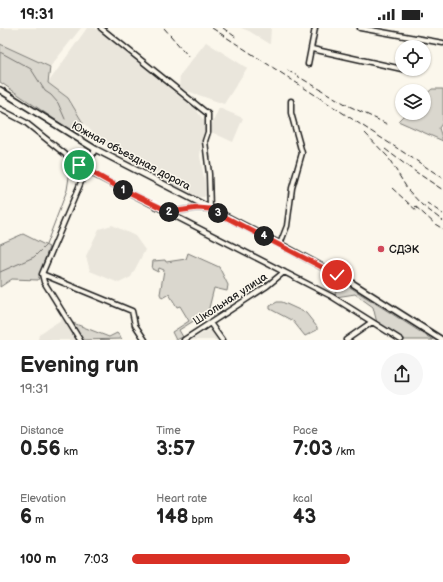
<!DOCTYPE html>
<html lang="en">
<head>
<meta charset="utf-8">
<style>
  :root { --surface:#fff; --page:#f6f6f6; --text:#222; --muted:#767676; --accent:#d93025 }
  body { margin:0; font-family:"Balsamiq Sans",sans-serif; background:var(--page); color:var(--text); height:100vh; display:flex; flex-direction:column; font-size:15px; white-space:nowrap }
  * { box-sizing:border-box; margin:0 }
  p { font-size:13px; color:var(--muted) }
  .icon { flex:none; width:22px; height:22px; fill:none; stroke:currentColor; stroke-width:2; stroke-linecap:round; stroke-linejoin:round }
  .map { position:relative; height:312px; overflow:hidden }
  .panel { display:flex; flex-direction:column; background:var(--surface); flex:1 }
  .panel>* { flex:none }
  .fabs { position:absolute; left:395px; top:12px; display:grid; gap:8px }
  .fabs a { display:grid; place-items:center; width:36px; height:36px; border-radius:50%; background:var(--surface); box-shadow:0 1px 3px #0004; font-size:20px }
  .pin { position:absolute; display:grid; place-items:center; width:34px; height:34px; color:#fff; margin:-17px; border:2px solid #fff; border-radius:50%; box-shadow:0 1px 4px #0007 }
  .km { position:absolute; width:20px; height:20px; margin:-10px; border-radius:50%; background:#222; color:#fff; font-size:11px; line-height:20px; text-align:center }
  .round { display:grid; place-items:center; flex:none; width:42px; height:42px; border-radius:21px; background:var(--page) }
  .headline { display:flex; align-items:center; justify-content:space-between; height:68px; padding:0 20px }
  h1 { font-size:22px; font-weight:600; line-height:30px }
  .figures { display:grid; grid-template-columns:repeat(3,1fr); gap:6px; height:68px; padding:4px 20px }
  .figures div { display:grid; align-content:center }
  .figures b { font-size:20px; font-weight:600 }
  .figures small { font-size:11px; font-weight:400 }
  .figures p { font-size:11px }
  ul { padding:0 20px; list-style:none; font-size:13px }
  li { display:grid; grid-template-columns:64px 48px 1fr; align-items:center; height:30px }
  li i { height:10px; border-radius:5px; background:var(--accent) }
  .status { display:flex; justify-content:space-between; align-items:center; height:28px; padding:0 20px; background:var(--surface); direction:ltr }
  .status svg { height:11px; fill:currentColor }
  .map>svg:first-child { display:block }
  .built { fill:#eae6dc }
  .green { fill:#dad7ce; stroke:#7b7a75 }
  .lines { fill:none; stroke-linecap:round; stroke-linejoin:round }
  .stream { stroke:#74726e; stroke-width:1 }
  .minor-casing { stroke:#1c1c1c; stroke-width:7 }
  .major-casing { stroke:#1c1c1c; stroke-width:8 }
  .minor { stroke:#fbf7ec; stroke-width:4 }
  .major { stroke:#fbf7ec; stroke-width:5 }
  .rail { stroke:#1c1c1c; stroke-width:1; stroke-dasharray:6 3; stroke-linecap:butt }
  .route-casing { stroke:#fff; stroke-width:8 }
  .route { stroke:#d93025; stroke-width:5 }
  .poi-dot { fill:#d1495b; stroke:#fbf7ec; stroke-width:1.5 }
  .labels { text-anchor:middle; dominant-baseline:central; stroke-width:3; stroke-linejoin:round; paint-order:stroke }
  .street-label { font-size:11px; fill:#1c1c1c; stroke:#fbf7ec }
  .poi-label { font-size:11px; font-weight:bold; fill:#1c1c1c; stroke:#fbf7ec; text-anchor:start }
</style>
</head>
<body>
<div class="status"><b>19:31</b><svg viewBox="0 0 49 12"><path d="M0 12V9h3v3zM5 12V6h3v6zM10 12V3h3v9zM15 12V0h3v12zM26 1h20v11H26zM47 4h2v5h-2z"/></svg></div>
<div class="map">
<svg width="443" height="312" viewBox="0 0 443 312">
  <rect width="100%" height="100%" fill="#fbf7ec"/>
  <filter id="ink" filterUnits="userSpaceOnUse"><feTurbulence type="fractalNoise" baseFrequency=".025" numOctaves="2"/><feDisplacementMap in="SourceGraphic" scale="8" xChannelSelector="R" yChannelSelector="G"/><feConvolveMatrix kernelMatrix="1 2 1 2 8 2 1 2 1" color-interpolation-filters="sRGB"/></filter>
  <g filter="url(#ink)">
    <!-- built -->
    <path class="built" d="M0,0H81L50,39L0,16Z
      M87,0H95L136,30L177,67L191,75L205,94V102L202,110L200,128L207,167L204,169H199L161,151L160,146L156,144L151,146L110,121L83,95L68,70L48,55Z
      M241,0H271L270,16L249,3Z
      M206,14L247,40L224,76L179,60L180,47Z
      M219,80L243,90L233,114L209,103Z
      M112,197L135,208L145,222L131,249L119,255L90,243L86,228L99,201Z
      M64,290L77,312H38L39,306Z
      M211,302L218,312H192L207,303Z"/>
    <!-- green -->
    <path class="green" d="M0,16L50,39L48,55L68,70L83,95L76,106L0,54Z
      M432,61H443V94L439,100L443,113L398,93L406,85H424V68Z
      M23,206L49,219L38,252L12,251L0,259V216Z
      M188,225L219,239L228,257L227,263L214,260L208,284L179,302L183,309L176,312L172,304L189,293L180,278L177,279L169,266L162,270L160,266L164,242L159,240L158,244L152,241L153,233L165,232L166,234L186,231Z
      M340,256H345L433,312H404L377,295L373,279L355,266L336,269L335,265Z
      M277,274H282L306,285L317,299V302L305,308L293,293L270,281V278Z
      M73,295L109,309L117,305L122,311L82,312Z"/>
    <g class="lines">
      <!-- stream -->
      <path class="stream" d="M0,24L31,41L45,63L51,67L58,75L65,91
        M0,244L34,229L46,217L67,162L69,149L65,140"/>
      <!-- minor casing -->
      <g class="minor-casing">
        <path id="minor" d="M101,0L208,86V104L205,113L209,146L210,181L198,180L170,184
          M360,0L443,15
          M312,21L402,41
          M308,36L315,0
          M404,41L414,43
          M0,81L25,94L85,142L331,268L401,312
          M280,216L287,198L292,160L302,125L291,85V73
          M42,246L132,283L135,297L145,312
          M210,295L222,312
          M80,312L44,254L42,246L95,121
          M184,312L267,258L284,244
          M346,312L372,294"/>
      </g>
      <!-- major casing -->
      <g class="major-casing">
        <path id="major" d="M0,62L95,121L280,216L352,255L442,312"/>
      </g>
      <!-- minor -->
      <use href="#minor" class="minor"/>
      <!-- major -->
      <use href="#major" class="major"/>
      <!-- rail -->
      <path class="rail" d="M164,0L189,29
        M212,0L443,150
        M223,0L237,10
        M287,42L349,78L389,97
        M365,105L388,129L408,162L422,177L443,193
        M385,121L410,140L443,162
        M392,160L418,184
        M427,175L443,186
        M415,178L435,196L443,201"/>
    </g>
  </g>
  <g class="lines" filter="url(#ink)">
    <!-- route casing -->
    <g class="route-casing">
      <path id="route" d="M79,137L120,160L170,184L198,180L210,181L337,247"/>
    </g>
    <!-- route -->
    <use href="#route" class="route"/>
  </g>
  <!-- markers -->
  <circle class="poi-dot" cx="381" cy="221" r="4"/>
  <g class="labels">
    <!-- street labels -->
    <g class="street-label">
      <text transform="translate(131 128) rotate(28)">Южная объездная дорога</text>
      <text transform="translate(230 271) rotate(-33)">Школьная улица</text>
    </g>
    <!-- poi labels -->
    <g class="poi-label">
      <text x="389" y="221">СДЭК</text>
    </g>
  </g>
</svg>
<div class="fabs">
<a><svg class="icon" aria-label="locate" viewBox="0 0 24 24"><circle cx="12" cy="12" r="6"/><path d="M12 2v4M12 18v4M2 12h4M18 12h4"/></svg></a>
<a><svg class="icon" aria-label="layers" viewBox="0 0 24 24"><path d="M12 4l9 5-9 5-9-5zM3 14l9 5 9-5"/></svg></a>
</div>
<div class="pin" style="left:79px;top:137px;background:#1e9e55"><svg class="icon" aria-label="arrive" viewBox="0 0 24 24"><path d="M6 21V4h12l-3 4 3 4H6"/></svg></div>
<div class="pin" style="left:337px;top:247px;background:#d93025"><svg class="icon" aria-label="check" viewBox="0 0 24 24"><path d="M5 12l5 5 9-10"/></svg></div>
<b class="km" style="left:123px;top:162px">1</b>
<b class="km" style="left:169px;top:184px">2</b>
<b class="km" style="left:218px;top:185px">3</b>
<b class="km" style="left:264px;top:208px">4</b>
</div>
<section class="panel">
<div class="headline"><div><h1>Evening run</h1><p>19:31</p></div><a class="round"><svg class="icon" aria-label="share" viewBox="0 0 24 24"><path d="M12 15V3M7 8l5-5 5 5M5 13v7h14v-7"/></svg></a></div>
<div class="figures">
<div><p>Distance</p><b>0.56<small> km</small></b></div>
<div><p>Time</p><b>3:57</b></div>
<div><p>Pace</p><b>7:03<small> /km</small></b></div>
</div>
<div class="figures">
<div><p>Elevation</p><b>6<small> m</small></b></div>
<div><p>Heart rate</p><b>148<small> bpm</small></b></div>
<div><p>kcal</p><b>43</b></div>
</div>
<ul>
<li><b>100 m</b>7:03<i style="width:75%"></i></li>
</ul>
</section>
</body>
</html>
